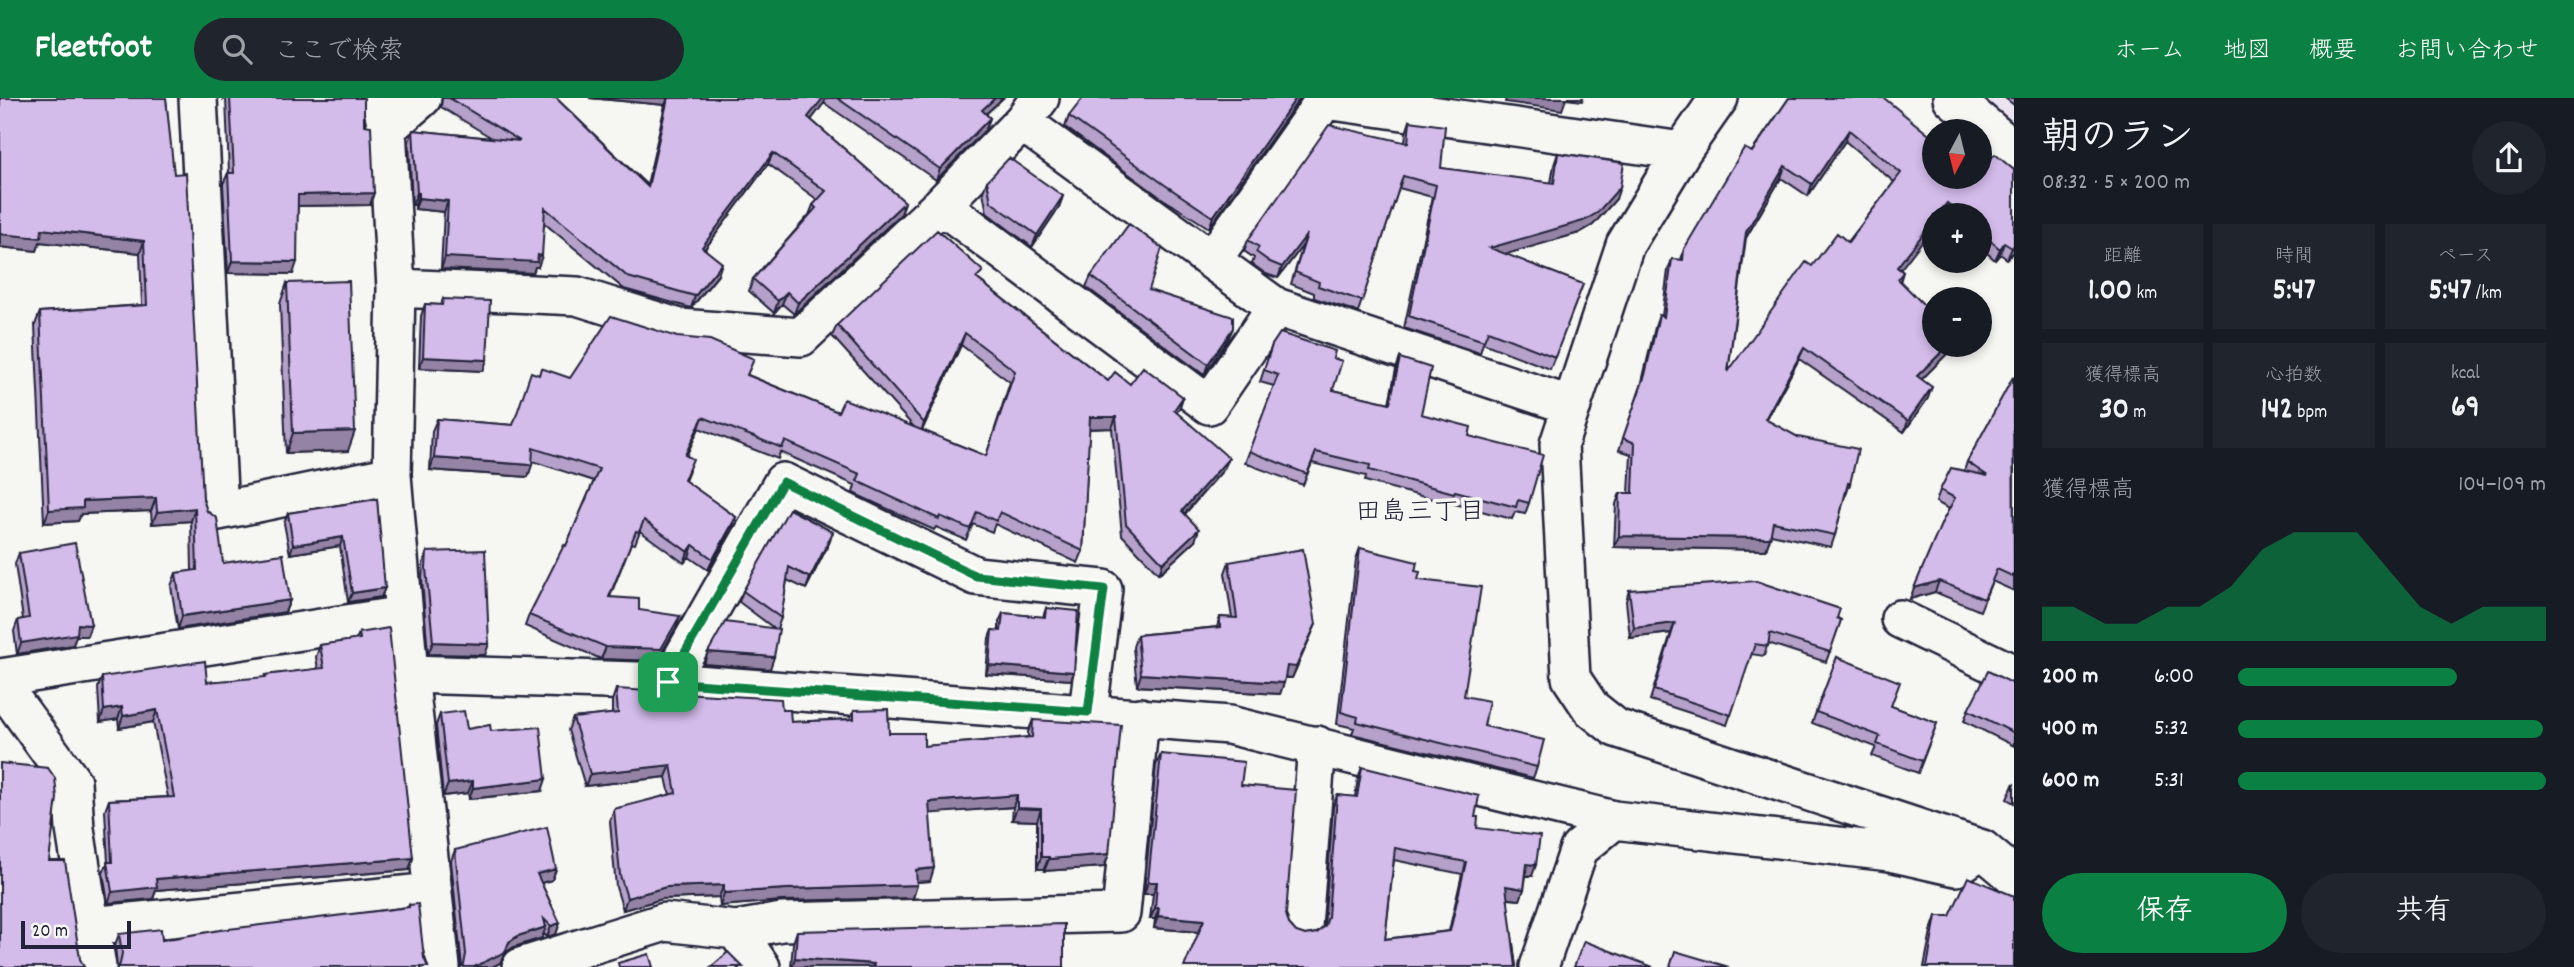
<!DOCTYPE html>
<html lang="ja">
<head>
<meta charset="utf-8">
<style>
  :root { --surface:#171b24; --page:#20242c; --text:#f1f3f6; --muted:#9ea1a6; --accent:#0b8043 }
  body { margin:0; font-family:Dekko,"Klee One",sans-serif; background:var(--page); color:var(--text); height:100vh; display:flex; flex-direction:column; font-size:26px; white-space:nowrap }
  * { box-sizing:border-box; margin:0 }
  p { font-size:23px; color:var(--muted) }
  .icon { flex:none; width:38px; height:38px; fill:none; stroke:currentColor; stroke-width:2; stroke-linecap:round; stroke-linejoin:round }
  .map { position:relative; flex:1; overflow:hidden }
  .details { display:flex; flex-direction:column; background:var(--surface); width:560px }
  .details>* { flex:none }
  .needle { width:46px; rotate:187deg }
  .controls { position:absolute; left:1922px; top:21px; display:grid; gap:14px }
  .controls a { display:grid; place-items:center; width:70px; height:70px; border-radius:50%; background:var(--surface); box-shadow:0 4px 10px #0003; font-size:35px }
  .scale { position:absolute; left:21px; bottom:18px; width:110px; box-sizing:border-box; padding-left:7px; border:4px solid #22223b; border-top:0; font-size:19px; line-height:24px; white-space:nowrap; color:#22223b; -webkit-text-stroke:5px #f6f6f2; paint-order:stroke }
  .pin { position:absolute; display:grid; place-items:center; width:60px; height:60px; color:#fff; margin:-30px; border-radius:14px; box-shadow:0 4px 10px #0006 }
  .round { display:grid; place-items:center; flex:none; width:74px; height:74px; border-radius:37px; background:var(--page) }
  .headline { display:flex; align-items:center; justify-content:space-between; height:119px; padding:0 28px }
  h1 { font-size:38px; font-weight:700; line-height:52px }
  .figures { display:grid; grid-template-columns:repeat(3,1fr); gap:10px; height:119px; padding:7px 28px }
  .figures div { display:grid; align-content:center; border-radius:0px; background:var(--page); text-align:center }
  .figures b { font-size:30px; font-weight:700 }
  .figures small { font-size:19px; font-weight:400 }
  .figures p { font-size:19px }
  .chart { height:196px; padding:14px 28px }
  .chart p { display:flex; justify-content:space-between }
  .chart svg { width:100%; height:126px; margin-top:7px; fill:var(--accent); opacity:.7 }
  .cta { display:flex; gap:14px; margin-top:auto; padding:14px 28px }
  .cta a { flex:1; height:80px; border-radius:42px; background:var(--accent); color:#fff; font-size:28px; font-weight:700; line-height:80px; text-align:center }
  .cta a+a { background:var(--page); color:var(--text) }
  ul { padding:0 28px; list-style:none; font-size:23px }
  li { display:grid; grid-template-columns:112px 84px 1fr; align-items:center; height:52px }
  li i { height:18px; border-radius:9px; background:var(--accent) }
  header { display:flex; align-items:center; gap:42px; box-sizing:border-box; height:98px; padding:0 35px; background:var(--accent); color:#fff }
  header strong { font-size:33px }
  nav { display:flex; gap:38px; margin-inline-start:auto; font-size:24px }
  .search { width:490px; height:63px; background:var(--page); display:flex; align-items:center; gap:18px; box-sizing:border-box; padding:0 24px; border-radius:38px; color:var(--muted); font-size:26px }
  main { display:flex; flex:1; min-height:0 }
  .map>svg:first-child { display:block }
  .built { fill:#ece4f0 }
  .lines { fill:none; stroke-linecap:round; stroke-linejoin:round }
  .minor-casing { stroke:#22223b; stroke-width:42 }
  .minor { stroke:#f6f6f2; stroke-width:37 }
  .wall { fill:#b5a1c9; stroke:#22223b; stroke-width:2; fill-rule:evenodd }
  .shaded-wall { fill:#9483a4; stroke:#22223b; stroke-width:2 }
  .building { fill:#d3bbea; stroke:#22223b; stroke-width:2; fill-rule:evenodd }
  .route-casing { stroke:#fff; stroke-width:14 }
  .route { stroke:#0b8043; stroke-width:9 }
  .labels { text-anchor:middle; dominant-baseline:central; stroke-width:7; stroke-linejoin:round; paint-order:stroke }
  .neighbourhood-label { font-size:26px; fill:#22223b; stroke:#f6f6f2 }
</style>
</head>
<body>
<header>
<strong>Fleetfoot</strong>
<div class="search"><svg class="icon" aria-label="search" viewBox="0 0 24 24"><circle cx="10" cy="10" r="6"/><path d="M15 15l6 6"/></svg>ここで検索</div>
<nav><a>ホーム</a><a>地図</a><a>概要</a><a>お問い合わせ</a></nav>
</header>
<main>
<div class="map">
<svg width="2014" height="869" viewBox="0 0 2014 869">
  <rect width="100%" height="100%" fill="#f6f6f2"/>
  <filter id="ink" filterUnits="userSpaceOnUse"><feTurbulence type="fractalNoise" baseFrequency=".0143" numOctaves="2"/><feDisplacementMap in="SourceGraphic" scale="14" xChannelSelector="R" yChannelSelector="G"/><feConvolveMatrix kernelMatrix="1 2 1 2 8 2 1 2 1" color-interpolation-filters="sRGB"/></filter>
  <g filter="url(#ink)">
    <!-- built -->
    <path class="built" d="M1985,0H2014V26Z"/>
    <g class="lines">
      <!-- minor casing -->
      <g class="minor-casing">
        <path id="minor" d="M198,0L219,413L392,377
          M381,0L387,30L396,190L392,377L409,576L441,869
          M1719,0L1682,53L1625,147L1559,346L1571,580L1591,610L1616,630L1982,751L2014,778
          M1952,0L2014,52
          M1326,2L1682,53
          M1022,24L1276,209L1572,308
          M387,30L422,0
          M941,107L1209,307L1276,209
          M1212,162L1326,0
          M396,190L577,198L679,230L801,239L941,107L1022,24L1040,0
          M1900,521L2014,576
          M409,576L669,584L1229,627L1614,722L1890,754L1956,769L1982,751
          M0,580L404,517
          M669,584L783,384L976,478L1103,491L1088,614
          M0,585L72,684L75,731L97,869
          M90,828L433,794
          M1303,828L1317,647
          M736,832L782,824L1121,815L1140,619
          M521,869L665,824L736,832L761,869
          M1539,869L1579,751L1614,722"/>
      </g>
      <!-- minor -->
      <use href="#minor" class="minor"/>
    </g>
    <!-- wall -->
    <path class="wall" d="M0,0H166L203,401L223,465L290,502L285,514L178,531L171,488L176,475L192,473L191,423L152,426L151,413L81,416L78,423L44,425L35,227L40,214L142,207L140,155L40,144L37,153L0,149Z
      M223,0H364V27L370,107L298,108L293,176L228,175L223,86L228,75H229L226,1L223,2Z
      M442,0H556L647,87L665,7L589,0H1003L986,16L990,20L986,31L936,82L824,5L811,22L905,104L901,116L794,216L782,206L774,215L749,193L753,181L809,117L813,107L818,102L768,66L705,151L718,177L691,210L624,191L544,125L538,169H535L533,175L441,171L444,114L415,111V107H412L409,44L413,32L492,40L441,9Z
      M1300,0L1209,130L1160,99L1065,29L1069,18Z
      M1789,0L1979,79L2014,72V154L2007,161L2000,156L1995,162L1979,148V117H1944L1943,116L1900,171L1903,174L1900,184L1934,247H1951L1948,255L1922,281L1928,300L1904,334L1799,261L1766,322L1850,386L1846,397H1845L1835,437L1831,449L1771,436L1766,452L1614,449L1616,406L1620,395H1629L1631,356L1619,352L1641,288L1655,229L1659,217L1662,218L1668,172L1672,161L1681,162L1684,151ZM1845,43L1894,84L1848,144L1812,168L1728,274L1746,140L1781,80L1808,98Z
      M2005,0H2014V7Z
      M1410,23L1441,70L1551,85L1554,67L1558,55L1616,101L1593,127L1579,135L1505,156L1583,186L1550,271L1483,245L1480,255L1404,230L1432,99L1399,90L1358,214L1314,200V195L1291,186L1303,147L1278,180L1266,176L1252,166L1254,160L1244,153L1248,142L1405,44L1406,35Z
      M987,83L1063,98L1059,109L1032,149L987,115L983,94Z
      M1091,178L1149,192L1228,241L1204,277L1086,189Z
      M979,182L1108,283L1130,286L1183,299L1179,311L1176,314L1224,371L1185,416L1195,443L1159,476L1122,437L1112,330L1089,331L1083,453L1078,465L995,426L992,434L973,426L966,442L936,429L934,432L853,395L855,387L780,354L778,361L699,330L686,358L689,373L685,383L736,419L732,431L708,472L689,459L684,465L640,433L635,446L631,445L610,499L676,530L657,563L601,561L525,528L529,517L566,448L594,383L532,363L528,379L430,372L432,333L437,321L513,327L539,277L570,280L748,277L838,314L913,328L832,238L837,227ZM961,247L1010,284L986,358L922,332Z
      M287,185L348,353L286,355L280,206Z
      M443,201L483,273L419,270L421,218L425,206L441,207Z
      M1272,247L1333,260V292L1389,305L1396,271L1400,260L1421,316L1469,338L1529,405L1525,416L1515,414L1512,421L1451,405L1450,406L1365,383L1366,378L1312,365L1303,387L1245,365L1274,288L1260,284Z
      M2014,279V493L1992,483L1980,513L1935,494L1910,501L1949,411L1936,404L1940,392L1964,373L1967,364Z
      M377,401L381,499L348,504L340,448L290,456L284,425L288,415Z
      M829,445L806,491L787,482L781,520L777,531L770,571L704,566L708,554L775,531L739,504L743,493Z
      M1360,450L1415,473L1464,598L1484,628L1537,669L1533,680L1352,636L1354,630L1337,626L1356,461Z
      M427,454L485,557L428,556L422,482L423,466Z
      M19,455L87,538H76L73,547L17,556L14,533L18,522L23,521L15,466Z
      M1229,464L1316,526L1292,580H1285L1280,596L1137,588L1133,549L1137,537L1217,529L1220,519L1232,520L1225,475Z
      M1629,492L1837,520L1841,522L1826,564L1768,545L1764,558L1751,556L1727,627L1650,602L1671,535L1630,540L1626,503Z
      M1046,510L1074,574L1071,582L986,576L989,540L992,532L999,533V524L1003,515L1043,519Z
      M359,535L413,760L409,772L156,792L153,801L108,805L103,775L108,764L105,713L109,702L168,699L153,624L119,630L118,621L100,624L98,590L102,579L207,584L264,580L265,577L318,571L316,559L320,547L356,542Z
      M1837,559L1891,608L1937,625L1918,675L1872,658L1876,649L1812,625Z
      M2013,586H2014V648L1964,623L1968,612Z
      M616,591L782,612L791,624L850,621L854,612L889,635L924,648L1028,639V634L1033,622L1109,756L1104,769L1044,773V771H1037V723L1012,722L1013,709L930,715V783L917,784V787L913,800L781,803L720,808L719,799L662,801L623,812L616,789L610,723L614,711L670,697L666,679L585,688L568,632L573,620L612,616V603Z
      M440,616L467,631L491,633L542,693L469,701L468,695L443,698L436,627Z
      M1161,656L1241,687L1286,816L1289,826L1296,834L1305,837L1317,835L1324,829L1333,709L1337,697L1355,699L1358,680L1362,669L1475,719L1477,730L1532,778H1526L1524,791L1520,802L1507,801L1516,869L1199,834L1154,830L1155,821H1150L1153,796H1144L1156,667ZM1394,762L1462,776L1449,833L1385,841Z
      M2014,685V705L2007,701Z
      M455,752L556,771L552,782L541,785L560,825L556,836L547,839L544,836L542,840L514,849L505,855L500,865L492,869H462L451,763Z
      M409,807L428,869H117L115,847L119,836L162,842L408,809Z
      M1936,818H1950L2014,869H1924L1931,833Z
      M797,833L1064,869H791L793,845Z"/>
    <!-- shaded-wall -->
    <path class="shaded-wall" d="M589,0H668L665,7Z
      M823,0H826L824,5L804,31L808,19Z
      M995,0H1003L978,23L982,12Z
      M1296,0H1300L1209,130L1213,119Z
      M1506,0H1583L1582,3L1566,1L1562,12L1505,4Z
      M990,20L986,31L936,82L940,71Z
      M1849,32L1845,43L1808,98L1812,86Z
      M773,55L768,66L698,160L702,149Z
      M1785,68L1781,80L1742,146L1746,134Z
      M1620,89L1616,101L1593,127L1579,135L1486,162L1490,150Z
      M374,95L370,107L294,108L298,97Z
      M417,95H419L415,107H412Z
      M1063,98L1059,109L1032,149L1037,137Z
      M419,100L448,103L444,114L415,111Z
      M905,104L901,116L794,216L798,205Z
      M1947,105L1943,116L1937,117Z
      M1934,122V128L1893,181L1897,169Z
      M42,131L144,143L140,155L40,144L37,153L0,149V136Z
      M1307,136L1303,147L1278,180L1282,169Z
      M2004,145L2000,156L1995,162L2000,151Z
      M2014,147V154L2007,161L2012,150Z
      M538,157L542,158L538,169H535L533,175L441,171L445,159Z
      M232,163L297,164L293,176L228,175Z
      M722,165L718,177L691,210L695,198Z
      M787,194L782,206L774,215L778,203Z
      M1233,230L1228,241L1204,277L1208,266Z
      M965,235L961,247L920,337L924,325Z
      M1949,247H1951L1948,255L1913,290L1917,278Z
      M1804,250L1799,261L1760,333L1765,321Z
      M423,259L487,262L483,273L419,270Z
      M1932,289L1928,300L1904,334L1908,323Z
      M1183,299L1179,311L1169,323L1174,312Z
      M703,319L699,330L681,369L685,357Z
      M1090,319H1116L1112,330L1085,331Z
      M355,333L348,353L286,355L293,335Z
      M434,360L532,367L528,379L430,372Z
      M1229,360L1224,371L1177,424L1182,413Z
      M156,400L151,413L81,416L78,423L44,425L49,412L83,403Z
      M195,410L191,423L152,426L157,414Z
      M736,419L732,431L708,472L713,461Z
      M1199,431L1195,443L1159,476L1163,465Z
      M833,434L829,445L806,491L810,480Z
      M1619,438L1770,440L1766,452L1614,449Z
      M343,439L340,448L290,456L293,447Z
      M693,447L689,459L684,465L688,454Z
      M1939,483L1935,494L1910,501L1914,490Z
      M385,490L381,499L348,504L352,495Z
      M290,502L285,514L178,531L182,518Z
      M680,518L676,530L657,563L601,561L606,549Z
      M1675,525L1671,535L1630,540L1634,530Z
      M78,526L91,527L87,538H76L73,547L17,556L21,545Z
      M1316,526L1292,580L1283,579L1287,568Z
      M433,544L489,546L485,557L428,556Z
      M708,554L774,559L770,571L704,566Z
      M989,567L1074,574L1071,582L986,576Z
      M1141,576L1284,585L1280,596L1137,588Z
      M122,609L118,621L100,624L104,612Z
      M157,612L153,624L119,630L123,618Z
      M671,667L666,679L585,688L590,676Z
      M546,681L542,693L469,701L473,690Z
      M473,683L468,695L443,698L448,686Z
      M1017,697L1013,709L925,716L929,704Z
      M1017,710L1041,711L1037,723L1012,722Z
      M1109,756L1104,769L1044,773L1049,761Z
      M1041,759H1049L1044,771H1037Z
      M413,760L409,772L156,792L153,801L108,805L112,794L156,781Z
      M1527,766L1536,767L1532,778L1523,777Z
      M934,770L930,783L911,784L916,772Z
      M556,771L552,782L533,787L537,776Z
      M1148,784H1157L1153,796H1144Z
      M724,787L719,799L662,801L623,812L627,800L666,789Z
      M917,787L913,800L781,803L720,808L724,795L786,791Z
      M1506,788L1524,791L1520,802L1501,800Z
      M1155,810H1159L1155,821H1150Z
      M1158,818L1204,822L1199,834L1154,830Z
      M560,825L556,836L547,839L551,828Z
      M546,829L542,840L514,849L505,855L500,865L492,869H474L518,838Z
      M795,860L874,866L873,869H792Z"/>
    <!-- building -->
    <path class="building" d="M0,0H166L174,76L186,75L203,401L207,413L217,420L223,465L283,456L290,502L182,518L176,475L197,472L195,410L157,414L156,400L83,403V410L49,412L40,214L147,207L144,143L42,131L41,140L0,136Z
      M230,0H364V27L371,28L374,95L298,97L297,164L232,163L228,75H234Z
      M449,0H556L648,89L668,0H823L808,19L905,104L798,205L787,194L778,203L753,181L816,110L813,107L826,93L773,55L702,149L722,165L695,198L628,179L545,110L542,158L538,157L537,164L445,159L448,103L419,100V95H417L413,32L520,43Z
      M837,0H995L982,12L990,20L940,71Z
      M1083,0H1296L1213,119L1165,87L1069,18Z
      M1789,0H1884L1934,41V79H1979V73L1995,56L2014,72V147L2012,150L2004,145L2000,151L1979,133V117H1961L1947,105L1937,117H1934V122L1897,169L1903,174L1898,181L1934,217V247H1949L1917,278L1932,289L1908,323L1804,250L1765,321L1798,339L1858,351L1850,386L1848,385L1835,437L1773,424L1770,440L1619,438L1620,395H1633L1635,345L1623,340L1645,277L1659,217L1664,219L1672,161L1683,162L1684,151L1744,50L1752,54ZM1849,32L1901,75L1848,144L1837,135L1812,168L1806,164L1728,274L1746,134L1785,68L1812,86Z
      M1410,23L1445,28L1441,70L1554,85L1558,55L1624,65L1620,89L1597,115L1583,123L1490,150L1583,186L1555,259L1488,233L1484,243L1409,218L1436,87L1403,78L1362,203L1318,188L1319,184L1295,174L1307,136L1282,169L1270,164L1256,154L1259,149L1248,142L1329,27L1408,45Z
      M1009,60L1063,98L1037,137L991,104L987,83Z
      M1129,126L1162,150L1149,192L1233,219V230L1208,266L1091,178Z
      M937,132L983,173L976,180L1108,283L1115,274L1130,286L1143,269L1183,299L1174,312L1229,360L1182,413L1199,431L1163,465L1126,426L1116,319H1090L1083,453L1000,414L996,423L977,414L970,431L940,418L939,421L857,383L860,376L785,343L782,350L703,319L685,357L693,361L684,382L736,419L713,461L693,447L688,454L644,422L639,434L636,433L609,499L639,501V512L680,518L661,551L606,549L529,517L564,447L566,448L599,371L533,350L532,367L434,360L437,321L513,327L531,274L539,277L541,270L570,280L611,218L677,239L710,242L754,261L747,277L838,314L844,301L986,358L1015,273L965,235L924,325L837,227Z
      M349,183L355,333L293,335L287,185Z
      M443,201L490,203L487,262L423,259L425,206L442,207Z
      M1280,235L1335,253L1333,260L1342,263L1333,292L1390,305L1400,260L1431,270L1421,316L1471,329L1469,338L1543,357L1529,405L1518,402L1516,409L1455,393L1454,395L1369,372L1370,367L1316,354L1307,376L1249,353L1278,277L1264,272L1272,247Z
      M2013,279L2014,479L1997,471L1984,501L1939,483L1914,490L1942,424L1955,400L1940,392L1951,370L1988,378L1967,364Z
      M377,401L385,490L352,495L343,439L293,447L288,415Z
      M789,411L833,434L810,480L789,469L781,520L743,493Z
      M75,445L91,527L78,526L77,536L21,545L18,522L29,520L19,455Z
      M1360,450L1417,464L1415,473L1420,474L1418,482L1481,489L1464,598L1489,603L1484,628L1544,642L1537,669L1357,624L1358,619L1341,614Z
      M1303,451L1316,526L1296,569L1287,568L1284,585L1141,576L1137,537L1220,529V519L1237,520L1229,464Z
      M485,452L489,546L433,544L426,470L427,454Z
      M1756,483L1840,511L1837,520L1841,522L1830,554L1770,535L1768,548L1755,546L1731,617L1654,592L1675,525L1634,530L1629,492Z
      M1046,510L1078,513L1074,574L989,567L992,532L1001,533L1003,515L1045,519Z
      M725,524L779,531L774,559L708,554Z
      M389,530L413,760L156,781L157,789L112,794L107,764H112L109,702L174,699L157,612L123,618L122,609L104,612L102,579L205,563L207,584L266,579L265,577L324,570L320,547L360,541L359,535Z
      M1837,559L1900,584L1891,608L1937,625L1922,663L1877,646L1880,638L1816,614Z
      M1988,573L2014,586V635L1968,612Z
      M616,591L781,601L782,612H790L791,624L854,621V612L888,611L889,635H924V648L1032,639L1033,622L1121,627L1109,756L1049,761V759H1041V711L1017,710V697L929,704L934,770L916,772L917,787L786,791L724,795V787L666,789L627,800L620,777L614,711L676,695L671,667L590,676L573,620L618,615Z
      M464,613L467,631L490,627L491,633L540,629L546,681L473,690V683L448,686L440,616Z
      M1161,656L1244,664L1241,687L1296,692L1286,816L1289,826L1296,834L1305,837L1317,835L1325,828L1328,819L1337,697L1357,699L1362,669L1479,698L1475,719H1478L1477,730L1540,738L1536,767L1527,766L1524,791L1506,788L1516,869H1184L1204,822L1158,818L1159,810H1155L1157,784H1148ZM1395,750L1466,764L1450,833L1385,841Z
      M0,665L48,670L55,680L57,700L49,763H65L80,861L84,869H0Z
      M547,729L556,771L537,776L560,825L551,828L544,821L546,829L518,838L509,844L505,854L474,869H462L464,867L466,856L455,752Z
      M1968,779L2014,798V869H1927L1936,818H1950Z
      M418,806L424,860L428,869H118L120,866L122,855L119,836L161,831L162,842L220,832L409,809V807Z
      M1064,826V869H873L874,866L795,860L797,833Z
      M1584,843L1653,869H1574Z
      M1675,853L1729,869H1670Z
      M728,854L743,869H711Z
      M649,856L653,869H619L618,865Z"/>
  </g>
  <g class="lines" filter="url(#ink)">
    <!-- route casing -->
    <g class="route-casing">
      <path id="route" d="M783,384L976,478L1104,491L1088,614L668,584Z"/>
    </g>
    <!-- route -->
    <use href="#route" class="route"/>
  </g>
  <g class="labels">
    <!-- neighbourhood labels -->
    <g class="neighbourhood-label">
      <text x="1420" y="415">田島三丁目</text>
    </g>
  </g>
</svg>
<div class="controls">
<a><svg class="needle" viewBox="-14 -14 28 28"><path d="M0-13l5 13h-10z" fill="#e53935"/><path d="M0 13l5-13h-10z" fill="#9ea1a6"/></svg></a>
<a>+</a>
<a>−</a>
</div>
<div class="scale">20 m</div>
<div class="pin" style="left:668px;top:584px;background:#1e9e55"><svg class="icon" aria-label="arrive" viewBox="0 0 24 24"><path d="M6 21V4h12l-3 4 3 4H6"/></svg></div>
</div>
<section class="details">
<div class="headline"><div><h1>朝のラン</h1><p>08:32 · 5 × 200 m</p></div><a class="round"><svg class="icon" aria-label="share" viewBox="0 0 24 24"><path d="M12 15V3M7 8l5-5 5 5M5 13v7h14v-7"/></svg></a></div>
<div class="figures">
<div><p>距離</p><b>1.00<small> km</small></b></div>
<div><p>時間</p><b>5:47</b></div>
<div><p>ペース</p><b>5:47<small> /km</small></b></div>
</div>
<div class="figures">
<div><p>獲得標高</p><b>30<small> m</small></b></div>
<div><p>心拍数</p><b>142<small> bpm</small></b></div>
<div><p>kcal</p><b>69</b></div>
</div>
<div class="chart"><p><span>獲得標高</span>104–109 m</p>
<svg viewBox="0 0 160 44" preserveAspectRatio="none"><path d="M0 44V32L10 32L20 38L30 38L40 32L50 32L60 25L70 12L80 6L90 6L100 6L110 19L120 32L130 38L140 32L150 32L160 32V44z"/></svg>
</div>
<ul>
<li><b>200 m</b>6:00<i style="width:71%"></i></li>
<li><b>400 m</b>5:32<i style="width:99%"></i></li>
<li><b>600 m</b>5:31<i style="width:100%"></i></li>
</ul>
<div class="cta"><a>保存</a><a>共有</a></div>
</section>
</main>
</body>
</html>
